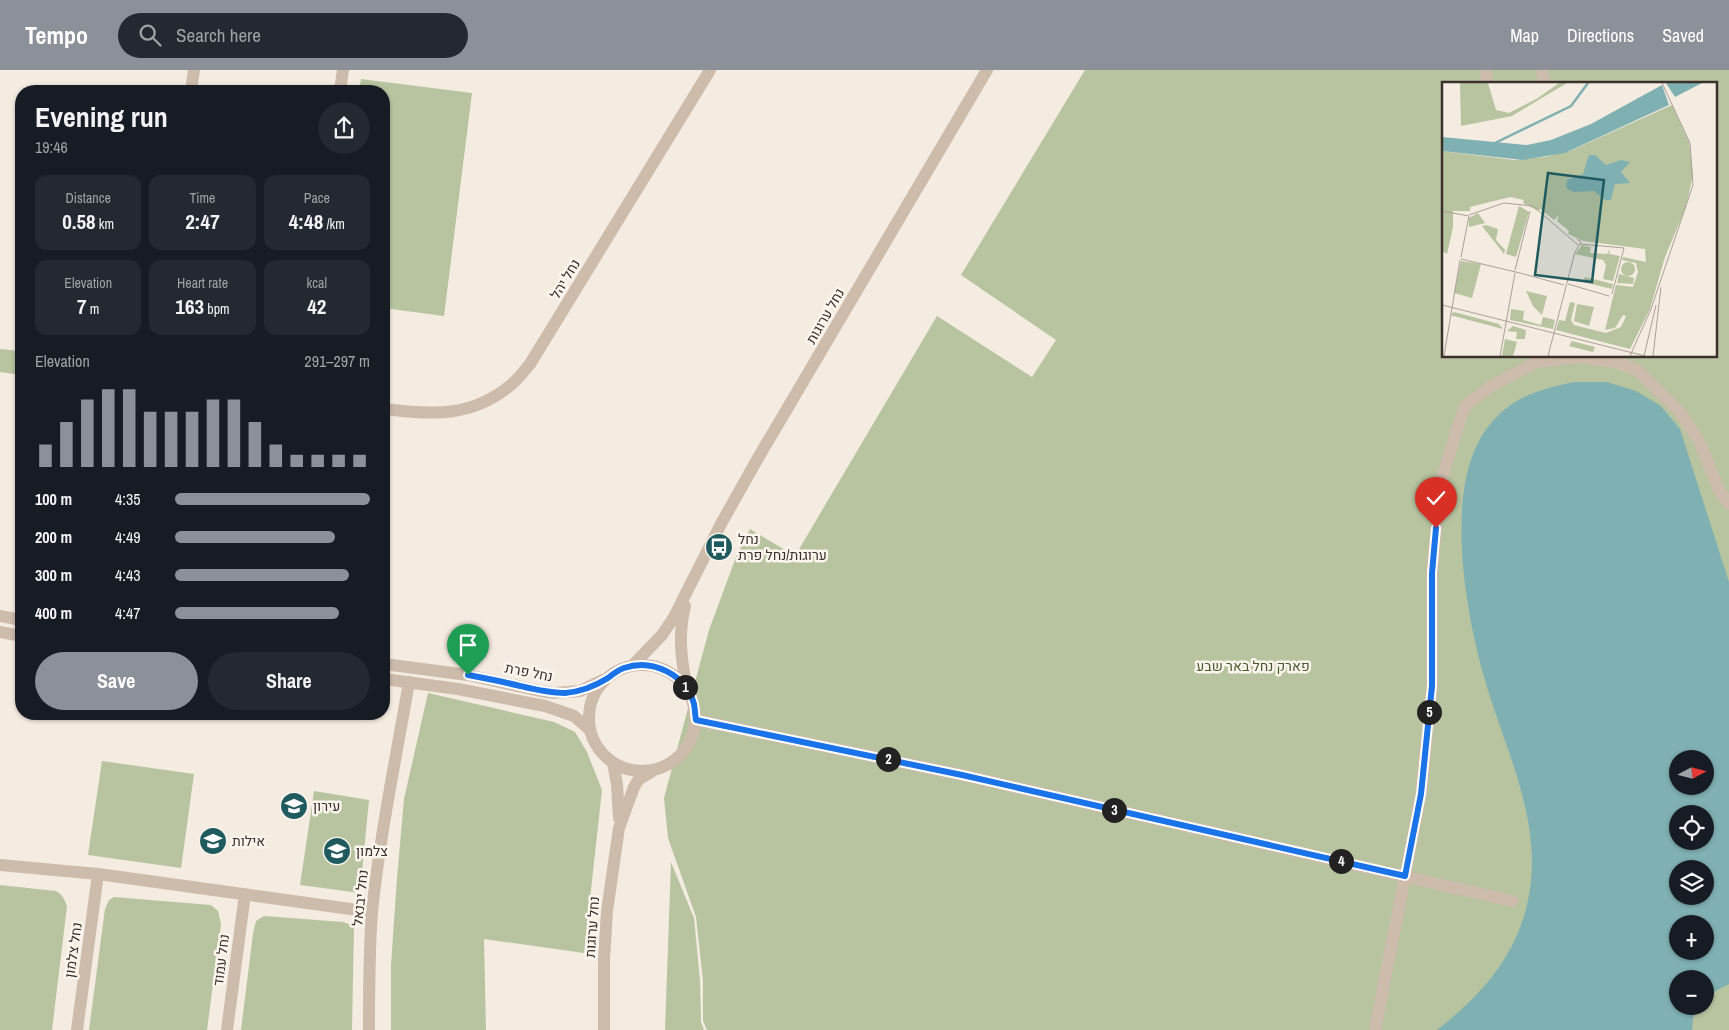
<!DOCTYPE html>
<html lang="en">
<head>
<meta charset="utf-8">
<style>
  :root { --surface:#171b24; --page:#242831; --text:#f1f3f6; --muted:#9ea1a6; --accent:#8c9099 }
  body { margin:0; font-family:"Archivo Narrow",Heebo,sans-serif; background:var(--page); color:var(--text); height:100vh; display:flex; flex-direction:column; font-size:19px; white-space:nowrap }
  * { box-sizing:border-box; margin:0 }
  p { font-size:16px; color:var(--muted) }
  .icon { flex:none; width:28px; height:28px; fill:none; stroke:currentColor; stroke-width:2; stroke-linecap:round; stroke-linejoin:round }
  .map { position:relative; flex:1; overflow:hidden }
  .drawer { position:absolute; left:15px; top:15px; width:375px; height:635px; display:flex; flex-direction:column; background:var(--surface); border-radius:20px; box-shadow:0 1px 4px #0004 }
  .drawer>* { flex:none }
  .needle { width:32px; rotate:83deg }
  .tools { position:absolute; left:1669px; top:680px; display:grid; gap:10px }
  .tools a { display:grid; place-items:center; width:45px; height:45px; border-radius:50%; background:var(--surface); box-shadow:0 1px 4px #0004; font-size:25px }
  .pin { position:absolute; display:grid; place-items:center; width:42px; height:42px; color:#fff; margin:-51px -21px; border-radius:50% 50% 50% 0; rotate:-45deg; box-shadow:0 0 5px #0007 }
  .pin .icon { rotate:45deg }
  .km { position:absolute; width:25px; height:25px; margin:-12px; border-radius:50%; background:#222; color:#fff; font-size:14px; line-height:25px; text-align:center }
  .round { display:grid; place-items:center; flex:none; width:52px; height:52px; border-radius:26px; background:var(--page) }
  .overview { display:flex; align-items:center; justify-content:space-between; height:85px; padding:0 20px }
  h1 { font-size:28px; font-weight:800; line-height:38px }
  .metrics { display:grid; grid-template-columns:repeat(3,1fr); gap:8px; height:85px; padding:5px 20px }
  .metrics div { display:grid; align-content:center; border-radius:12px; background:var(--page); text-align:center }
  .metrics b { font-size:21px; font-weight:800 }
  .metrics small { font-size:14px; font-weight:400 }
  .metrics p { font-size:14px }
  .chart { height:140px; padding:10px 20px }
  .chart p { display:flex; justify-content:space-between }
  .chart svg { width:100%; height:90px; margin-top:5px; stroke:var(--accent); stroke-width:6 }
  .button { display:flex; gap:10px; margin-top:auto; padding:10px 20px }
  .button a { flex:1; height:58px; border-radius:30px; background:var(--accent); color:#fff; font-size:20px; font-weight:800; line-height:58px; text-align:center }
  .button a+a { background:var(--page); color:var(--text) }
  ul { padding:0 20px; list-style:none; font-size:16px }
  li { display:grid; grid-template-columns:80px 60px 1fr; align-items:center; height:38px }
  li i { height:12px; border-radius:6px; background:var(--accent) }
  header { display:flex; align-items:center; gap:30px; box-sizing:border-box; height:70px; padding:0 25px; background:var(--accent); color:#fff }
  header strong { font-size:24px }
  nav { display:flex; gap:28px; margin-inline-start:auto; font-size:18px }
  .search { width:350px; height:45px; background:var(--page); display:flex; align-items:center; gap:12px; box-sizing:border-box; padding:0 18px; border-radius:28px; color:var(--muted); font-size:19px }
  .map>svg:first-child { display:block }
  .green { fill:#b8c4a0; fill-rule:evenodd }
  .water { fill:#7fb0b2; fill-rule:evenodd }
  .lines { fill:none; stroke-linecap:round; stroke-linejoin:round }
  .minor { stroke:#cdbbac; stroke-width:12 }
  .route-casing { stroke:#fff; stroke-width:10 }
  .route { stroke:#1a73e8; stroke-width:6 }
  .labels { text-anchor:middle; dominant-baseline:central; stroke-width:5; stroke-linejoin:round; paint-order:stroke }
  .street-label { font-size:14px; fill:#3b302b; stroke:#fbf5ee }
  .poi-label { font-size:14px; fill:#3b302b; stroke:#fbf5ee; text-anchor:start }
  .park-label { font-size:14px; fill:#4a5a2e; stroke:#fbf5ee }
  .inset-river { fill:none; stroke:#7fb0b2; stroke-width:2.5 }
  .inset-road { fill:none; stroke:#aaa098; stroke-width:1 }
  .view { fill:#1f5a5e; fill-opacity:0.15; stroke:#1f5a5e; stroke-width:2.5 }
  .inset-edge { fill:none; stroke:#3b302b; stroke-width:2.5 }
</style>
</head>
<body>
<header>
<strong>Tempo</strong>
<div class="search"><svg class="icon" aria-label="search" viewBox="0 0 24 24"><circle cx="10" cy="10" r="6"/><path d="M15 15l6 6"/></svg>Search here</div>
<nav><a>Map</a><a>Directions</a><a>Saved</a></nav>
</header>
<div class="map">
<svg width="1729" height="960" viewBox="0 0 1729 960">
  <rect width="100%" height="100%" fill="#f4ebe1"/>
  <!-- green -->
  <path class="green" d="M1085,0H1729V960H707L703,951V910L696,847L668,768L664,728L709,560L736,487L750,459L795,486L937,246L1032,307L1056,270L961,205ZM1443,14H1715V286H1443ZM1678,689H1705V716H1678ZM1678,744H1705V771H1678ZM1678,799H1705V826H1678ZM1678,854H1705V881H1678ZM1678,909H1705V936H1678Z
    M361,9L472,23L444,246L384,238V21H359Z
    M0,279L21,281V305L0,302Z
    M428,623L554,652L575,662L587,682L602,720L584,883L484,869L486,960H391V895L397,808L404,729Z
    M102,691L194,704L181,798L88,785Z
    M314,721L369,730L360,823L300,815Z
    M671,792L694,848L700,911L701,952L704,960H665Z
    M0,815L56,821C63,825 64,829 67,836L52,960H0Z
    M114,827L211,835L218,841L221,854L207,960H89L105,839L109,830Z
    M264,846L343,852L354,856L352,960H241L253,864L256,851Z"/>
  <!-- water -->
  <path class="water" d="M1575,312H1607L1636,321L1661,336L1680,359L1729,512V914L1714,922L1705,930V909H1678V936H1700L1693,948L1692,960H1437C1487,921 1524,877 1531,811C1538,740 1503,674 1484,607C1465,539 1441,409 1492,352C1514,326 1544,318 1575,312ZM1678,689H1705V716H1678ZM1678,744H1705V771H1678ZM1678,799H1705V826H1678ZM1678,854H1705V881H1678Z"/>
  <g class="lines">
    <!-- minor -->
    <path class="minor" d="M1486,0L1487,14
      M1542,0L1544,14
      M191,21L194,0
      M340,21L343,0
      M384,339C432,345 472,348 512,314C519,308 524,301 530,294L710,0
      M685,536C678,564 681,590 687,618
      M0,546L21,550
      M0,562L21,566
      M384,594L468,605L540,621L554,623L580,621L603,610
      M589 648a53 53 0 1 1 106 0a53 53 0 1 1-106 0Z
      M632,596L662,565L674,547L722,452L758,388L987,0
      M384,609L458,619L545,636L574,646L590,660
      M696,650L962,705L1512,831
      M613,693L617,714L619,748
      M0,795L98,804L372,842
      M77,960L98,804
      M227,960L245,824
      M369,960C369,921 369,881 372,842C380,764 396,688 409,612
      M604,960V890L607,841L619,758L634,717L639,709L651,702
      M1375,960L1421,724L1432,616V503L1441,412L1456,362L1465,336L1491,316L1537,292L1577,287L1615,292L1637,300L1680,342L1700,373L1719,420L1729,434"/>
  </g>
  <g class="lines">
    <!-- route casing -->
    <g class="route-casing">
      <path id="route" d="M468,605C484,608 500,611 516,615C533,619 548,623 565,623C580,622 595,616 608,608C613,604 618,600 624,598C653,588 686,605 694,634C695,639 695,645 696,650L962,705L1405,806L1421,724L1432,616V503L1436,458"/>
    </g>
    <!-- route -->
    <use href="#route" class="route"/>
  </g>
  <!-- icons -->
  <defs>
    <g id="bus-disc" transform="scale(1.4375)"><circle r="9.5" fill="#1f5a5e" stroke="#fbf5ee"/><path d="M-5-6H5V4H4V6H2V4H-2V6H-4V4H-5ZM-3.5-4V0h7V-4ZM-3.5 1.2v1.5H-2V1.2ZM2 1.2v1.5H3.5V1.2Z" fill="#fff"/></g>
    <g id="school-disc" transform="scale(1.4375)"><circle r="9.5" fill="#1f5a5e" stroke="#fbf5ee"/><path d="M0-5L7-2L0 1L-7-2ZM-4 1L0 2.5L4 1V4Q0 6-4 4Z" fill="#fff"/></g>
  </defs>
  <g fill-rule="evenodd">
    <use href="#bus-disc" x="719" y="477"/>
    <use href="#school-disc" x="294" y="736"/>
    <use href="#school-disc" x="213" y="771"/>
    <use href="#school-disc" x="337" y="781"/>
  </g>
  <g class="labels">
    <!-- street labels -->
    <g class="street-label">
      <text transform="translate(565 209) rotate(-59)">נחל יהל</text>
      <text transform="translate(825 246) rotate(-60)">נחל ערוגות</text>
      <text transform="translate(529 602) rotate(11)">נחל פרת</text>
      <text transform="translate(360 828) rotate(-84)">נחל יבנאל</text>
      <text transform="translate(592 857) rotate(-86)">נחל ערוגות</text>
      <text transform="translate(73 880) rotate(-82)">נחל צלמון</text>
      <text transform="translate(221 890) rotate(-83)">נחל עמוד</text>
    </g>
    <!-- poi labels -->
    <g class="poi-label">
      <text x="738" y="469">נחל<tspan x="738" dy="16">ערוגות/נחל פרת</tspan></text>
      <text x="313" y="736">עירון</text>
      <text x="232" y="771">אילות</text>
      <text x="356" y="781">צלמון</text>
    </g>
    <!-- park labels -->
    <g class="park-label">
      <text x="1253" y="596">פארק נחל באר שבע</text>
    </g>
  </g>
  <!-- overview -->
  <g transform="translate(1442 12)">
    <rect width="275" height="275" fill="#f4ebe1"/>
    <path d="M18,1H46L54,28L67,31L96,16L117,1H125L70,34L19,44ZM230,23L247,60L251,93L244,125L223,175L208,227L188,267L114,248L117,238L123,239L128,220L133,221L129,238L132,243L164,251L179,245L184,234L181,233L173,246L163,248L174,203L191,205L196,190L194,181L180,178L181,175L204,180L203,167L141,159L126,152L127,149L115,139L117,133L112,138L98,127L96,129L81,121L82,118L68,115L28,125V129H11V145L5,172L0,169V69L72,78L103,75L128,69ZM77,124L87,130L74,175L64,172ZM36,131L43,141L27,145V136ZM44,143L56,147L54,158L63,168L62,172L40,144ZM140,163L149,165L148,171L165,172L168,167L167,172L178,174L171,199L161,197L164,183L161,178L133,172ZM19,179L39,182L30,216L12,211ZM179 187a7 7 0 1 1 14 0a7 7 0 1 1-14 0ZM177,192L192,196L191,202L175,201ZM143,195L171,202L170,207L141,200ZM84,209L105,214L100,233L91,224ZM135,222L152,225L147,244L132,239ZM69,227L82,229L81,238L99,243L101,235L113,238L111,247L68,238ZM12,230L57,242L61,247L8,233ZM71,244L84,248L83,257H74L75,250L65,249ZM63,257L75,260L71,274H60ZM130,259L153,265L151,270L127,264Z" fill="#b8c4a0"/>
    <path d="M224,1H275H260L233,15ZM220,3L227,23L123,71L81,78L0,69V55L85,63L109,58L149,42ZM147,73H153L164,83L179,78L188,80L179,90L188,101L173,102L169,118H163L152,109L132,110L124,106L125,98L141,92Z" fill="#7fb0b2"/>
    <path class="inset-river" d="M53,61L129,24L146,1"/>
    <path class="inset-road" d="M0,129L27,134M27,133L62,121L91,124L136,163M138,162L182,166L170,212M19,175L27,134M19,177L78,191M73,188L88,129M78,191L122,203M126,202L167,214M0,223L203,274M2,274L18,178M58,274L73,191M106,274L133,170L139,160L135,157M188,274L209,227L251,103L248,61L220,1M202,274L214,223M211,274L219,205"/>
    <path class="view" d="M106,91L162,98L150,200L93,193Z"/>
    <rect width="275" height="275" class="inset-edge"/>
  </g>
</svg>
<div class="tools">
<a><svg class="needle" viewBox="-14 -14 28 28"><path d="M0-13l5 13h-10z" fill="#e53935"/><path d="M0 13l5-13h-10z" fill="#9ea1a6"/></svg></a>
<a><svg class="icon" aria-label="locate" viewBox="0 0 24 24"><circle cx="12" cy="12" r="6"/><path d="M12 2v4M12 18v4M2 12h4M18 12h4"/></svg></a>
<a><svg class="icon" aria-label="layers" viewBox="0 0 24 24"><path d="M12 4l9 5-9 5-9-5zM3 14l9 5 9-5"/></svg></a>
<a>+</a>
<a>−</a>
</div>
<div class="pin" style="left:468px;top:605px;background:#1e9e55"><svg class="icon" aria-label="arrive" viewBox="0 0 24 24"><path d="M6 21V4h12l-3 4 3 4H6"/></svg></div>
<div class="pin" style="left:1436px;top:458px;background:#d93025"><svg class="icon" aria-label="check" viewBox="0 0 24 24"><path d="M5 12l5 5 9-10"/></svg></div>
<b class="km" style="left:685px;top:617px">1</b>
<b class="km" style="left:888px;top:689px">2</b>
<b class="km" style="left:1114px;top:740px">3</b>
<b class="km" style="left:1341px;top:791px">4</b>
<b class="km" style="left:1429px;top:642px">5</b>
<section class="drawer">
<div class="overview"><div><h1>Evening run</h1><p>19:46</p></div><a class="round"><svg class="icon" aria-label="share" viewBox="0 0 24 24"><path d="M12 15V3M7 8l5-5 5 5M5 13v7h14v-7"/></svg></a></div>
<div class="metrics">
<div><p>Distance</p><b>0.58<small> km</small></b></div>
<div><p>Time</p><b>2:47</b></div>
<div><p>Pace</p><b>4:48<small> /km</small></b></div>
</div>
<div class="metrics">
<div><p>Elevation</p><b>7<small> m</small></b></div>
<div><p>Heart rate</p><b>163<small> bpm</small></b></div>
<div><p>kcal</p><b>42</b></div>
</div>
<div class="chart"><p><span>Elevation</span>291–297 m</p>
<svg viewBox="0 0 160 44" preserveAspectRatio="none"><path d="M5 44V33M15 44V22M25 44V11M35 44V6M45 44V6M55 44V17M65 44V17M75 44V17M85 44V11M95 44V11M105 44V22M115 44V33M125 44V38M135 44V38M145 44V38M155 44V38"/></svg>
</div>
<ul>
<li><b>100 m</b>4:35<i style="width:100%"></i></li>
<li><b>200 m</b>4:49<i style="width:82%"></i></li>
<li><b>300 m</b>4:43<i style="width:89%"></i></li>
<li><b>400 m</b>4:47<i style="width:84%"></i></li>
</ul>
<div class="button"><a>Save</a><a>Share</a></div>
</section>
</div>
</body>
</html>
